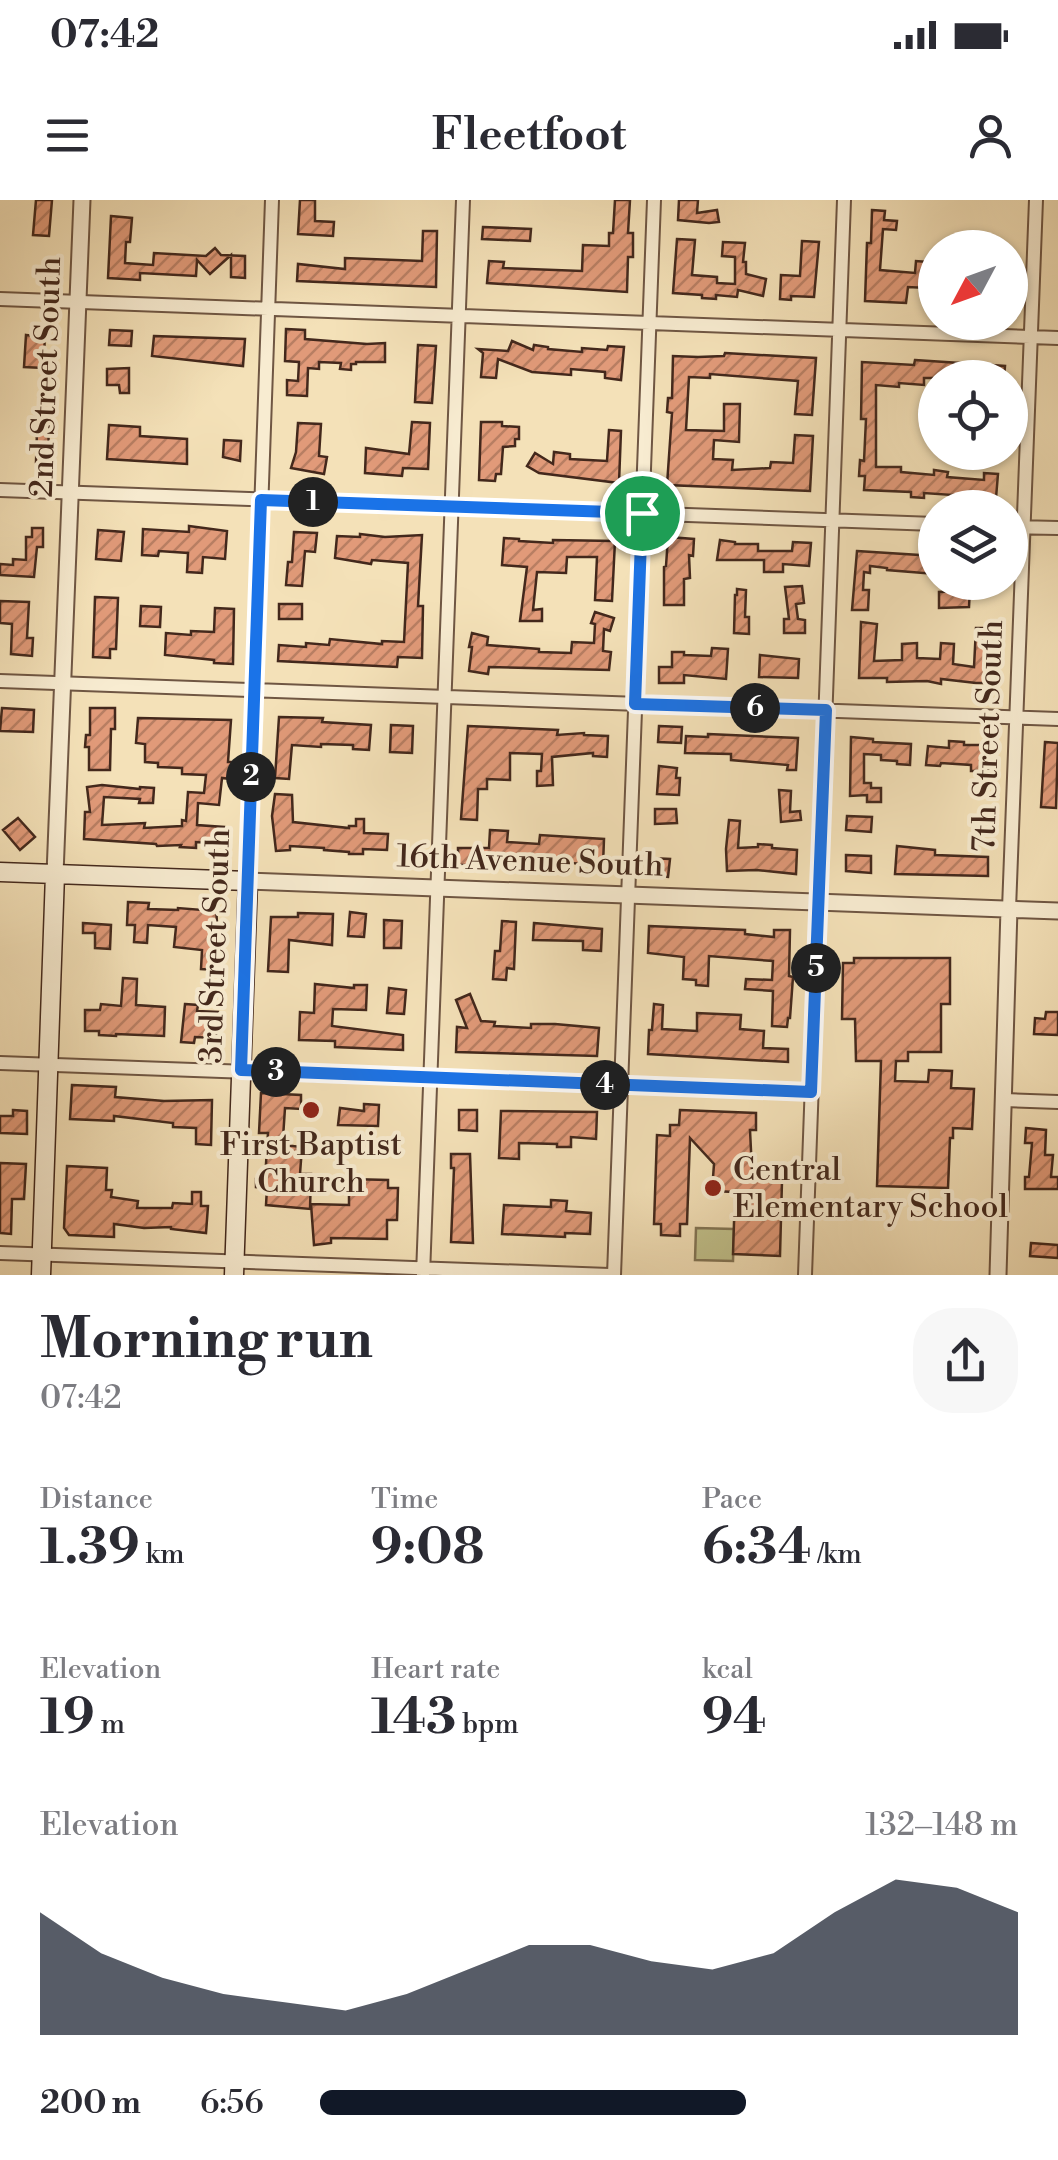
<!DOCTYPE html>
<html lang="en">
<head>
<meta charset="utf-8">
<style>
  :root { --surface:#fff; --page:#f7f7f7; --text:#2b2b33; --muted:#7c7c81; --accent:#111827 }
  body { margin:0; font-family:"Libre Bodoni",serif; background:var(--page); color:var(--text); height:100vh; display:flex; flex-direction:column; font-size:38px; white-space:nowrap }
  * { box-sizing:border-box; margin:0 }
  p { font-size:32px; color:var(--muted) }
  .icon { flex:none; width:55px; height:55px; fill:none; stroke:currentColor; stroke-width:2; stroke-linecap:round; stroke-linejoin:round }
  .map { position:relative; height:1075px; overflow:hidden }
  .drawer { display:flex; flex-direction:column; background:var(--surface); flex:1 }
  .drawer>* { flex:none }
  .needle { width:65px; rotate:229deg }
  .buttons { position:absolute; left:918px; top:30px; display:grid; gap:20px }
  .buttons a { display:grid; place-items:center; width:110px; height:110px; border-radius:50%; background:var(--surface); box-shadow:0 2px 8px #0004; font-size:50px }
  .pin { position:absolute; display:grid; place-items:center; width:85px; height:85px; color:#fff; margin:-42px; border:5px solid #fff; border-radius:50%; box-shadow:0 2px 10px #0007 }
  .km { position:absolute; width:50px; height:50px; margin:-25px; border-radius:50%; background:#222; color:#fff; font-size:28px; line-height:50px; text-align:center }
  .round { display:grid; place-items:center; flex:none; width:105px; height:105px; border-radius:40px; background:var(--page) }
  .headline { display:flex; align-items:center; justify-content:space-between; height:170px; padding:0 40px }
  h1 { font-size:55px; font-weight:800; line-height:75px }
  .stats { display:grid; grid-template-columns:repeat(3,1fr); gap:15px; height:170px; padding:10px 40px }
  .stats div { display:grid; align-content:center }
  .stats b { font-size:50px; font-weight:800 }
  .stats small { font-size:28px; font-weight:400 }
  .stats p { font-size:28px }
  .chart { height:280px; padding:20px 40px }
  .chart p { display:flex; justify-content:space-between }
  .chart svg { width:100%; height:180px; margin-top:10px; fill:var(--accent); opacity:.7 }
  ul { padding:0 40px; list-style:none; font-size:32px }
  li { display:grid; grid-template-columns:160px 120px 1fr; align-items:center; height:75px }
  li i { height:25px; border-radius:12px; background:var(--accent) }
  .status { display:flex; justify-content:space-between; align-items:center; height:70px; padding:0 50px; background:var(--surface); direction:ltr }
  .status svg { height:28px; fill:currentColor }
  header { display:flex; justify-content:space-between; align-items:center; height:130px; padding:0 40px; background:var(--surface); font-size:45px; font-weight:800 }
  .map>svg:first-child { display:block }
  .pitch { fill:#c1c18b; stroke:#827454; stroke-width:2.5 }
  .building { fill:url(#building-hatch); stroke:#43281c; stroke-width:2.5 }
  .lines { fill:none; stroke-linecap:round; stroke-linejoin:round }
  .minor-casing { stroke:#6f5643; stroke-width:16 }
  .tertiary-casing { stroke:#6f5643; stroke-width:19 }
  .secondary-casing { stroke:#43281c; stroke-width:21 }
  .minor { stroke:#f8ecd1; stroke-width:12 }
  .tertiary { stroke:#f8ecd1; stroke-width:15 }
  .secondary { stroke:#f8ecd1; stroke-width:18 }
  .route-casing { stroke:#fff; stroke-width:20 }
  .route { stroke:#1a73e8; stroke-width:12 }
  .poi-dot { fill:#8f2418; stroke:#f8ecd1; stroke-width:4 }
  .labels { text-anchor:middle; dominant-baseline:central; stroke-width:8; stroke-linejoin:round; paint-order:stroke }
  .street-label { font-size:32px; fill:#43281c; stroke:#f8ecd1 }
  .poi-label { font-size:32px; fill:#43281c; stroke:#f8ecd1 }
</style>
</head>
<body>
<div class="status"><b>07:42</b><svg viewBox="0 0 49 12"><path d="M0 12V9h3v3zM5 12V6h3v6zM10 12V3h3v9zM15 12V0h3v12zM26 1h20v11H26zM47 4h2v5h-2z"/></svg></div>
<header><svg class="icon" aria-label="menu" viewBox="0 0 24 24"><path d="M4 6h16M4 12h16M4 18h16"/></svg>Fleetfoot<svg class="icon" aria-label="person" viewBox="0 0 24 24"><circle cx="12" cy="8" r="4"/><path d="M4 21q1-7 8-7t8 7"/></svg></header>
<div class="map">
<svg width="1058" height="1075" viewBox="0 0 1058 1075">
  <defs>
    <pattern id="building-hatch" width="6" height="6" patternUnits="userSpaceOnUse" patternTransform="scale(2.5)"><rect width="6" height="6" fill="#e19a79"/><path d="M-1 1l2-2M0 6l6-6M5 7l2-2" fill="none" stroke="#b87e62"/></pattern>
  </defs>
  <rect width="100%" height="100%" fill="#f4e1b8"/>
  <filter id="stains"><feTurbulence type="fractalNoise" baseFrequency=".002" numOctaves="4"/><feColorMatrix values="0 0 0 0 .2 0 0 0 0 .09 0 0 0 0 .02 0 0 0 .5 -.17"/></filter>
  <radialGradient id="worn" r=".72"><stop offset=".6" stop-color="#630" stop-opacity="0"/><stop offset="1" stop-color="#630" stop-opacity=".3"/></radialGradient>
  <!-- pitch -->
  <path class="pitch" d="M696,1028L734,1029L733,1061L695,1060Z"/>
  <!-- building -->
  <path class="building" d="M36,0H52L49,36L33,35Z
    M300,0H315V21L334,22L333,36L298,34Z
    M615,0H630L628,33H633V57H628L627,92L487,83L489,61L504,62L503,68L582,71L583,45L609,46V33H613Z
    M679,0H698L697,13L717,10L719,22L709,23L678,20Z
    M872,10L885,11L884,20L897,21L896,30L883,29L880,70L915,73L916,61L928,62L927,88L908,87L906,103L865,101L867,43H871Z
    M111,16L132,18L130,42H126L125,63L153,65L154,53L206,56L215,48L221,55L245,56V78L231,77V55L210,74L197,60L196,76L140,73V80L108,78Z
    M483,27L531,29L530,41L482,39Z
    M423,31H437L436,87L297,81L298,64L345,69V58L422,61Z
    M677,39L695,40L692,75L717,77V83L735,84V57L722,56L723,42L745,43L743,62H746V74L766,79L763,96L738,90L737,97L716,95V99L702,98V95L673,93Z
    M802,41L819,42L814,97L791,96V100L780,99L781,75L800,76Z
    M286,129L305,130V139L367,144L385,143V162H356V164H351V170L340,169L341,163L319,162V169L308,168L307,196L287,195V180L298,181L299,162L285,161Z
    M110,130L132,131L131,146L109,145Z
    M26,135L45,137L43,168L24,167Z
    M154,136L245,139L243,166L152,156Z
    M512,141L533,150L534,145L548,147V149L582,152V148L607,150L608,146L624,147L621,180L605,178V172L571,169V175L532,172L498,159L496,178L481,177L483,153L478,149L508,151Z
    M418,145L436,146L432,203L415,202Z
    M725,153L816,158L812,215L795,214L798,181L710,174V178L689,177L686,230L724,231V204H740L739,242L714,240L713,259L733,260L732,270L770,268L771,262L793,263L795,235L813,236L810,291L667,285L672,213L667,212L668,198H672L673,156L698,157L724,156Z
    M915,160L1005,166L1004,178H924V185L899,183V187L876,185V267H901V272L934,275V270L948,272L947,277L984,280V273L998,274L996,298L924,293V298L911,297V292L864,290L865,276H859L860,260L864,261L866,219H861L862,162L914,165Z
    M129,168V193H120L119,185H107V169Z
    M33,217L49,218L48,262H36L37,232H33Z
    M412,222L430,223L428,269L403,268L402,276L365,273L366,248L409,254Z
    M481,222H502V226L519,227V239H515V246L503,247L501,274H496L495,281L479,280Z
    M298,223L321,224L319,256L327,257L324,274L291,268L296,252Z
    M109,225L140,227V236L187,239V264L107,259Z
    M609,230L621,231L619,283L539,273L527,266L535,253L553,264L554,252L570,254V259L607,261Z
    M224,240L241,241L240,261L223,257Z
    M189,326L227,331L225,359L203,357L202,373L187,372L188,353L159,351L158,356L142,355L143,329L189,332Z
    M32,328H43V347H37L34,377L0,375V364L13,365V359L26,360V337H32Z
    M98,330L124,332L121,361L96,359Z
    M294,332L317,333L315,352L305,351L302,386L286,385L288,362H292Z
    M360,334L385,337L422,335L418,406H423L422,458L398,457L397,467L278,461L279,445L306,447V443L329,445L330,439L382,444V441L404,442L408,363L372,360L371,364L335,358L337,336L360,337Z
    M668,337L694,339L693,356L689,355L690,378L684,379V405H664V367L666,366Z
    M504,338L519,339V341L553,343V340L615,341L612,401L595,400L597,357H567L566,373L537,372L533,410L542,409V421H520L527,367L502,365Z
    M720,340L735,342V344H758V351H792L793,342L811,343L809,366L783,364V372H764V360H717Z
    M857,351L935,356V374L887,370V368L870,366V373L864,372L863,390H869L868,410H852Z
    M802,386L804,403L796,404L798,419L805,420V433H784V419H789L785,387Z
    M958,387L970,388L969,407L939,408V392L958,391Z
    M737,389L746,390L745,417H749V434L734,433L735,395H737Z
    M95,397L118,398L116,449H110V458L93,457Z
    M0,401L29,402L27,438H33L32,456L11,454L12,424L0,423Z
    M279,404H302V419H279Z
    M141,406L161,407L160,427L140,426Z
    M215,408L234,409L233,464L214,463V460L165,455L166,433L191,435V431L214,432Z
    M595,412L614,418L610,431L604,429L603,451L611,452L609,470L489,467L488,474L469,471L472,447H469L472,433L488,437L487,445L539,449V452L571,453L572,442L594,443L595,424L591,423Z
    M861,422L877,424L874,461L902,460V444L917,443V458L940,459L941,443L954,444L953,464L974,467L976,428H989L988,460L992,459L993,483H976L941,479V484L927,481L887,482V478H859Z
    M712,448L728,449L726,479L684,475V483H659V467H672V452H684V455L711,456Z
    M760,455L799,459L798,478L759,477Z
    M2,508L34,510L33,532L0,531Z
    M90,508H115V529H111L110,570H89V547H85L86,535H90Z
    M279,517L323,518L322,522L371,525L369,550L353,549V545L321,544V547L292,545L289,579L275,578Z
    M138,518L231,520L228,562H232L231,579L222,578L219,605L198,603L197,625L224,627L222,644L196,642V648L180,647L181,645L157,646L156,644L84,639L85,612H90L87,587L102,585L140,589V587L154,588L153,603H139L140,599L104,597L102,625L145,623L144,628L182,626V620L186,621L188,592L204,593L206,575L182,574V568L158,567V563L145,562V544L136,543Z
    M391,525L413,526L412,553L390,552Z
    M468,526L558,530L557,535L584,533V535L608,536L607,557L593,556V553L552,557L553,585L537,586V571H541L542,554L510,553V580L487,579V589H478L477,620L461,619Z
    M659,526L682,527L681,543L658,542Z
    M708,534L798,538L796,570H787L788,565L731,560V554L685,553L686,536L708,537Z
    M851,537L873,539V542L911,544L910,565L897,564V561L881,560V555L864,554V583H871V588H881V602H867V595L850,596Z
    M949,541L964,542V545H989L988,571H971V565L941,563L940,566L926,565L928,546L949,548Z
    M1045,542L1058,543L1056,608L1041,607Z
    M659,566L677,568L676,578H680L679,595L657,594Z
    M779,590L791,591L790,612L800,611L801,620L781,622Z
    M275,594L292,595L293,622L349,628V626H356V619H364V633L388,634L387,650L363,649V654H349V652L324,650V648L290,646V650L276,651L272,616Z
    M655,609H676L677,623L655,624Z
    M847,616L872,617L871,632L846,630Z
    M18,618L35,637L20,650L3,630Z
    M729,620L740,621L738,648L758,647V644L772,645V648L797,650L796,674L756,670L727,671L726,649Z
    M490,630L508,631L507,642L539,644L540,635L604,639L603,665L554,662V666L538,665V661L479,658V665H458V648H489Z
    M897,646L935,650V655L988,657V676L895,674Z
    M846,655L871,656V673L846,671Z
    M650,658L670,659L668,677L648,675Z
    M128,702L149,703L148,709L178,710V708L202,710V706H216L218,741L216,770L201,769L202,750L174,747L176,727L148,725L147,743L134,742L135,725H127Z
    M350,712L366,714L364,737L348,736Z
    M298,713L333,714L332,745L289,740L288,772L268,771L271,717H298Z
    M384,720L402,721L401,748H384Z
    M502,721L516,722L514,769L507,768L506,780L493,779L495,751H500Z
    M83,723L111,725L110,749L95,748V733H83Z
    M534,723L602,729L601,751L583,750V741L533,740Z
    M649,726L745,730V734L774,737V730H790L789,776L793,777L790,818H788L787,827L772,826L773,791L745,789L746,779L772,780L773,761L709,756L708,786L696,785V780L683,779L684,757L648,753Z
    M854,758H950V804H941V852H908V861H896L895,881L928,882L929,870L952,871L951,888L974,889L972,929L953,928V938H950L948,988L877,986L881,861H856L855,819H842L843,763H854Z
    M123,778L137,779L136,805L165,807L164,836L116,834V836L99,835V831H85V810H100L101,804L121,806Z
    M315,784L354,788V785H367L366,810L333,809L332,826L403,835V850L335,847V841L299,840L300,812L314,813Z
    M389,788L406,790L404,814L387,813Z
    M470,794L481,821L495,822L494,826L531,828V824H555L599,828L597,856L456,852L457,827L467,828L456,800Z
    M185,804L198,805L197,811L218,812L216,838L195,837L194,843L181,842Z
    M654,804L663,805L662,829L697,831V813L741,815L740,829L764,831L763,848L788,849V862L648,854L649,830H652Z
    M1046,812H1058V835L1034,834L1035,818L1045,819Z
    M72,885L116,887L115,897L164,901L212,900L211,945L196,944V928L173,927V923L114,916V921L70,919Z
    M261,893L301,895V909L285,908L283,938L284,945L302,947L300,974H311L310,1009L266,1005L267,988L256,987V979H265L268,933H259Z
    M364,904L379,905L378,926L338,925L340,908L364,911Z
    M13,910L27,911V934L0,933V916H13Z
    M459,910H477V931L459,930Z
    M680,910L756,913V930H750L752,971L768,972V981H782L780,1056L733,1054L735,992L712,991L714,964L690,938L687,1024H680V1036L661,1035V1024H654L657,935L670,936V925H679Z
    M501,911L597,912L596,939L571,937V947H557V944L519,943V959L499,958Z
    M1026,928L1046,930L1045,955H1053L1051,977H1058V989H1025V977H1029L1032,943H1025Z
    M451,954H470L473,1043L451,1042L454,968H451Z
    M0,963L26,964L24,999H12L11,1034L0,1033Z
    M67,966L107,968L106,990H112L111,997L138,1001L137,1008H172L173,1003L192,1004V992H201V1006H208L206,1033L171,1029V1027L144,1028L114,1024V1037L69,1035L64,1028Z
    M349,979L388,980V988H398L397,1020H387V1039L331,1038V1043L314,1045L311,1004L349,1005Z
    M551,1000L567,1001L566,1011L591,1013L590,1034L565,1033V1037L502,1034L504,1005L551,1007Z
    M1031,1043L1058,1045V1058L1030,1056Z"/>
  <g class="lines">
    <!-- minor casing -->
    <g class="minor-casing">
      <path id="minor" d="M0,99L1058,138
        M0,290L935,324
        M1010,327L1058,328
        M0,481L1058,519
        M248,681L272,0
        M1009,709L1036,0
        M0,863L811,892
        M1004,900L1058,902
        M0,1053L609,1075
        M423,1075L463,0
        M614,1075L654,0
        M805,1075L844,0"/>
    </g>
    <!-- tertiary casing -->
    <g class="tertiary-casing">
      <path id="tertiary" d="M55,674L82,0
        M248,681L1058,711
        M998,1075L1009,709"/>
    </g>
    <!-- secondary casing -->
    <g class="secondary-casing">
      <path id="secondary" d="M0,672L248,681L234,1075
        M41,1075L55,674"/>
    </g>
    <!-- minor -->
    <use href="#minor" class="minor"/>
    <!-- tertiary -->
    <use href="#tertiary" class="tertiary"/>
    <!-- secondary -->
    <use href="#secondary" class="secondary"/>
  </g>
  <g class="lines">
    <!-- route casing -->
    <g class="route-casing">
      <path id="route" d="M261,300L642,313L635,504L826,510L811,892L241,870Z"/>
    </g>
    <!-- route -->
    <use href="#route" class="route"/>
  </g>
  <!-- markers -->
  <g class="poi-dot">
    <circle cx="311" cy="910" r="10"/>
    <circle cx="713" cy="988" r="10"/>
  </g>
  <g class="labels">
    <!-- street labels -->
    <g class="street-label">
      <text transform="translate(46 177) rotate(-88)">2nd Street South</text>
      <text transform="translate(988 536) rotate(-88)">7th Street South</text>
      <text transform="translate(530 661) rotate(2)">16th Avenue South</text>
      <text transform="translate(215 746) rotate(-88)">3rd Street South</text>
    </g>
    <!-- poi labels -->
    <g class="poi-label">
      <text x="311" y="945">First Baptist<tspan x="311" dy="37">Church</tspan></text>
      <text x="733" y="970" text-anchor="start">Central<tspan x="733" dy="37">Elementary School</tspan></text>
    </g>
  </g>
  <rect width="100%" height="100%" filter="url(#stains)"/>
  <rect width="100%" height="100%" fill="url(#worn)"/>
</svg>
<div class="buttons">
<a><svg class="needle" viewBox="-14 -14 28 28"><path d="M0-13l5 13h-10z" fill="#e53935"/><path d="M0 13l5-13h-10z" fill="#7c7c81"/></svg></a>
<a><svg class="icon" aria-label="locate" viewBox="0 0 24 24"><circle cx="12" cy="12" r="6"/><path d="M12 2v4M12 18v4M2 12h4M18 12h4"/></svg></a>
<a><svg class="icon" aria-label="layers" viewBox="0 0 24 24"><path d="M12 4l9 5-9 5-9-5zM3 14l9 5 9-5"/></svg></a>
</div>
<div class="pin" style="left:642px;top:313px;background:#1e9e55"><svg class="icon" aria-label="arrive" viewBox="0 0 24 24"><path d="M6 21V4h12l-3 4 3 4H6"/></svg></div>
<b class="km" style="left:313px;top:302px">1</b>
<b class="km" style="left:251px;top:577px">2</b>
<b class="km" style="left:276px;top:872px">3</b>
<b class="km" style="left:605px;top:885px">4</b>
<b class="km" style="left:816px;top:768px">5</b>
<b class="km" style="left:755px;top:508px">6</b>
</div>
<section class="drawer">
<div class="headline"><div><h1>Morning run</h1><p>07:42</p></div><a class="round"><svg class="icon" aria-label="share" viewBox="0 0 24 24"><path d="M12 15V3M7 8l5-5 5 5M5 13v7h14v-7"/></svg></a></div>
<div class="stats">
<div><p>Distance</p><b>1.39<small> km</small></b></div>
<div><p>Time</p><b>9:08</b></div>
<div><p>Pace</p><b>6:34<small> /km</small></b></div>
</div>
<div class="stats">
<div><p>Elevation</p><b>19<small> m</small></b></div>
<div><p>Heart rate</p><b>143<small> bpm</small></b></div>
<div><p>kcal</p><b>94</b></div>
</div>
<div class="chart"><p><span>Elevation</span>132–148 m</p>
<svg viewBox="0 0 160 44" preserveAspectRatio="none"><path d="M0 44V14L10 24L20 30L30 34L40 36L50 38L60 34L70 28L80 22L90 22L100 26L110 28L120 24L130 14L140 6L150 8L160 14V44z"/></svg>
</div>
<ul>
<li><b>200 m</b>6:56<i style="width:61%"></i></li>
</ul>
</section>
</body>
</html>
